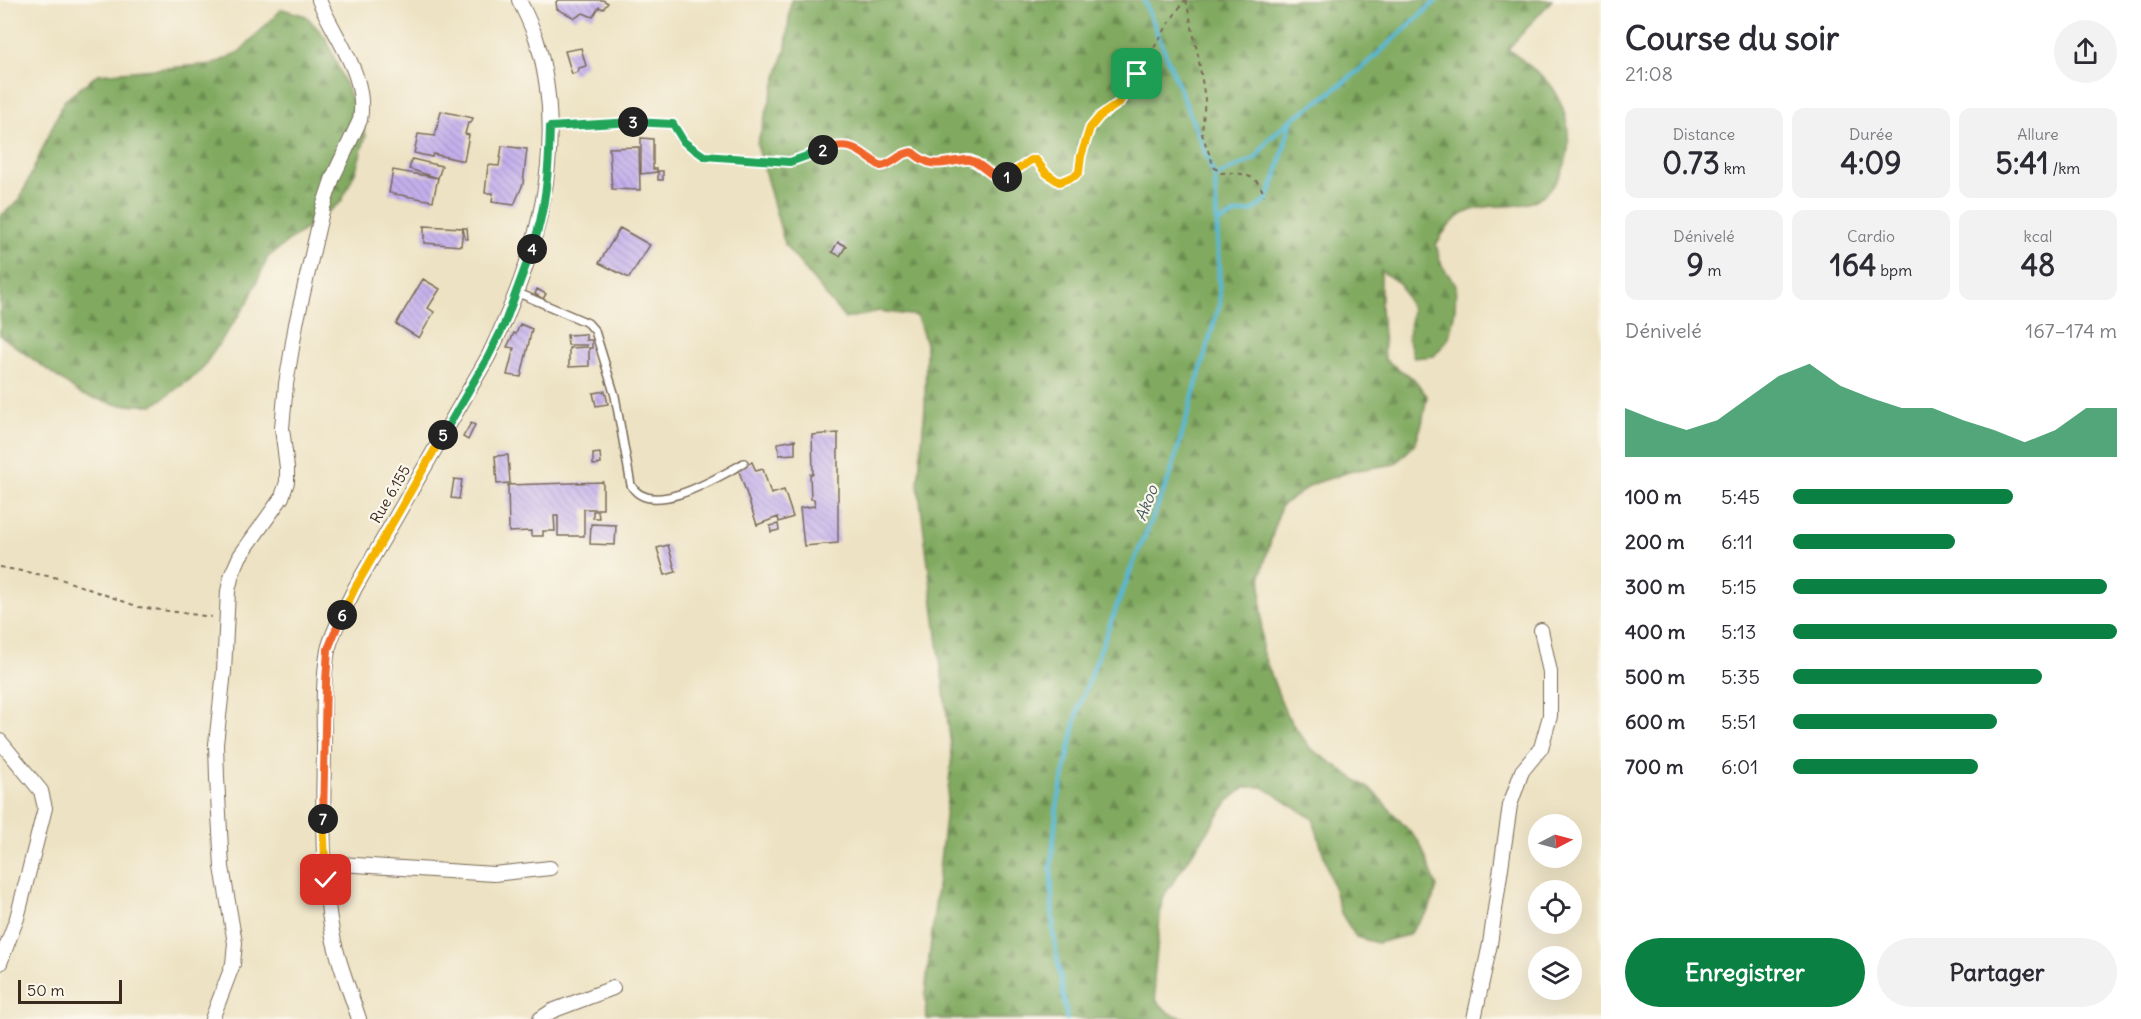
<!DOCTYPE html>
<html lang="fr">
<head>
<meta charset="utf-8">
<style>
  :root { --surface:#fff; --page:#f2f2f3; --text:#2b2b33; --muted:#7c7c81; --accent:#0b8043 }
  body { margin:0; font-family:Delius,sans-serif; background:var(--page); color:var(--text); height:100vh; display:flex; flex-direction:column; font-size:22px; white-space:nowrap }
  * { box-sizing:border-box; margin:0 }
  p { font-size:20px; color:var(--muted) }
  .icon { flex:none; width:33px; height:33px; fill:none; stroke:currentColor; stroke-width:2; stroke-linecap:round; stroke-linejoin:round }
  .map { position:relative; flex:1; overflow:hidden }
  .panel { display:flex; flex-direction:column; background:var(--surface); width:540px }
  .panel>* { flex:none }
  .needle { width:39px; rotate:84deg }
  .controls { position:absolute; left:1528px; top:814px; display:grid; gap:12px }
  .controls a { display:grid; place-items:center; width:54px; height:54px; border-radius:50%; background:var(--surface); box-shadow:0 6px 24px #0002; font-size:30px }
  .scale { position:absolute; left:18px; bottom:15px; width:104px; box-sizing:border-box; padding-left:6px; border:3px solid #3b2a1e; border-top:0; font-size:16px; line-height:21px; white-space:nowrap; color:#3b2a1e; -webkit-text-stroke:4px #fbf7ec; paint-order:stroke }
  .pin { position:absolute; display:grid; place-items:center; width:51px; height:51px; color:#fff; margin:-26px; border-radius:12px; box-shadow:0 3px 9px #0006 }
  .km { position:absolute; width:30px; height:30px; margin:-15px; border-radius:50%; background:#222; color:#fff; font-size:16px; line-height:30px; text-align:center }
  .round { display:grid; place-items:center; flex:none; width:63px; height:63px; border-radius:32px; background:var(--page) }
  .overview { display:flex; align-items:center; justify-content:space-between; height:102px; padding:0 24px }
  h1 { font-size:33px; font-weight:700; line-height:45px }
  .stats { display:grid; grid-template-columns:repeat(3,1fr); gap:9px; height:102px; padding:6px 24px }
  .stats div { display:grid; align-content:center; border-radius:12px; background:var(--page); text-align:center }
  .stats b { font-size:30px; font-weight:700 }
  .stats small { font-size:16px; font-weight:400 }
  .stats p { font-size:16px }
  .chart { height:168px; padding:12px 24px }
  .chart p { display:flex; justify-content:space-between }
  .chart svg { width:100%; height:108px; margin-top:6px; fill:var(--accent); opacity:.7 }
  .action { display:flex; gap:12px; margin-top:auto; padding:12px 24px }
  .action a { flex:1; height:69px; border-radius:36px; background:var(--accent); color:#fff; font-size:24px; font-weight:700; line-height:69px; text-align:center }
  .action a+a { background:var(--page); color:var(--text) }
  ul { padding:0 24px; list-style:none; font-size:20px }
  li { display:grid; grid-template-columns:96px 72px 1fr; align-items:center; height:45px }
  li i { height:15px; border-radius:8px; background:var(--accent) }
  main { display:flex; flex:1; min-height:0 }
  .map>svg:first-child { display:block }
  .forest { fill:url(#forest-firs); stroke:#5e6a3f; stroke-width:1.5 }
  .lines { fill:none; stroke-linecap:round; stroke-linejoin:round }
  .stream { stroke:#57b8d5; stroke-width:4.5 }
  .building { fill:url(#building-back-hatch) }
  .lane-casing { stroke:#796a58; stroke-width:10 }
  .street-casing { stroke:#796a58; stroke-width:16 }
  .path { stroke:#796a58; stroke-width:2; stroke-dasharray:4.5 4.5; stroke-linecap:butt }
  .lane { stroke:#fff; stroke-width:7 }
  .street { stroke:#fff; stroke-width:14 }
  .split-1-casing { stroke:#fff; stroke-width:12 }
  .split-2-casing { stroke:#fff; stroke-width:12 }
  .split-3-casing { stroke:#fff; stroke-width:12 }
  .split-4-casing { stroke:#fff; stroke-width:12 }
  .split-5-casing { stroke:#fff; stroke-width:12 }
  .split-6-casing { stroke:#fff; stroke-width:12 }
  .split-7-casing { stroke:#fff; stroke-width:12 }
  .split-8-casing { stroke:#fff; stroke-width:12 }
  .split-1 { stroke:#f5b400; stroke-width:8 }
  .split-2 { stroke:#f0652b; stroke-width:8 }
  .split-3 { stroke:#22a559; stroke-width:8 }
  .split-4 { stroke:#22a559; stroke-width:8 }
  .split-5 { stroke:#22a559; stroke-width:8 }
  .split-6 { stroke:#f5b400; stroke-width:8 }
  .split-7 { stroke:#f0652b; stroke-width:8 }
  .split-8 { stroke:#f5b400; stroke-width:8 }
  .labels { text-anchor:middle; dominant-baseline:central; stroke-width:4.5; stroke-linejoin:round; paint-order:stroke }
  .street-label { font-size:15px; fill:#3b2a1e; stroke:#fbf7ec }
  .water-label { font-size:16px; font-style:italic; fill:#455c5e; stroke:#fbf7ec }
</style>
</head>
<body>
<main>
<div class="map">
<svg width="1601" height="1019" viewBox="0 0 1601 1019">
  <defs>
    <pattern id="forest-firs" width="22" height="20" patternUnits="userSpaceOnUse" patternTransform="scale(1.5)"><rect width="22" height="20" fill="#81aa60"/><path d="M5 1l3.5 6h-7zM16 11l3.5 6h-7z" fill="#6b8b4f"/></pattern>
    <pattern id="building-back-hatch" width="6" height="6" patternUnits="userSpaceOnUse" patternTransform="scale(1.5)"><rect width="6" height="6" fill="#c5b0ed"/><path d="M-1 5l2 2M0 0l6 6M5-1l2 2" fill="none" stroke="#a18fbf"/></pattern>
  </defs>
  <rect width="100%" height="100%" fill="#fbf7ec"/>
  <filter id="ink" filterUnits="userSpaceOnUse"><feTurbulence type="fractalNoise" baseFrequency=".0167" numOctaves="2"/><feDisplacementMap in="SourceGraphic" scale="12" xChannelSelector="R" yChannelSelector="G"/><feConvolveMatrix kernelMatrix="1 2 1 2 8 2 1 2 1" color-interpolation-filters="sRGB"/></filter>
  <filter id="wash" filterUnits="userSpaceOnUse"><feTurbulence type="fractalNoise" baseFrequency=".008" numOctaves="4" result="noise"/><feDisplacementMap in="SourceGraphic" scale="24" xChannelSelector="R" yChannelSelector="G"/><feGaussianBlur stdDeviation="1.35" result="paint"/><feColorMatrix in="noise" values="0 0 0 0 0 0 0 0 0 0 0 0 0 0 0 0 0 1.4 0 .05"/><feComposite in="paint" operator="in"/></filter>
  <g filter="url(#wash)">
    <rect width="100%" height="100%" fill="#ede2c3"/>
    <!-- forest -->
    <path class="forest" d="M791,0H1552L1508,49C1520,59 1546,77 1553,88C1576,124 1576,179 1534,201C1525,205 1512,206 1502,206C1469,206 1452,215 1436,245L1442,266L1456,285L1455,310L1449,338L1434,356L1414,358L1408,338L1412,310L1400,284L1381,271V308L1385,360L1414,379L1427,396L1422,424L1415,444L1395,464L1352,471L1313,484L1281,506L1261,574L1262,651L1286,714L1310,748L1374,792L1420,843L1437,887L1429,910L1408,935L1377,943L1356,937L1341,913L1313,819L1263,787H1245L1229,800L1162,898L1154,979L1156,1000L1169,1013L1187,1019H927L925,994L952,755L918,484L925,407L926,344L917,316L879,311L845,319L785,245L757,144L786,47Z
      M282,9L306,16L326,38L366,135L356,170L341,202L268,257L248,302L199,373L154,405H119L82,395L0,335V216L19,201L64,101L98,74L214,64L239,52Z"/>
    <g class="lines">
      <!-- stream -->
      <path class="stream" d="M1215,177L1256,158L1268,140L1292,119
        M1217,223L1235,214L1252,211L1266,201L1275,180L1292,119L1326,96L1362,68L1437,0
        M1067,1019L1053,931L1051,868L1057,806L1079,706L1131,569L1170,476L1220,302L1215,177L1144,0"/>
    </g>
    <g id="blocks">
      <!-- building -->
      <path class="building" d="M558,0H603L608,3L603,9L599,7L593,17L583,13L575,18L557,9L556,2Z
        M581,48L586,66L579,68L578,72L572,74L565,51Z
        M441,111L473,118L471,123H468L465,134L469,135L464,161L433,154L432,157L414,153L418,134L435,136Z
        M641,138L653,139V169H657V172L641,174Z
        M502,146L527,149L523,184L514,205L492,202L493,193H485L488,165L499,166Z
        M639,147L640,190L612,189L609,148Z
        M412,159L442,166L438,178L433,201L389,193L393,170L438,178L409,169Z
        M658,171H663V180H658Z
        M424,226L463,228L461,246L424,243Z
        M463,228H467L468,239H465Z
        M620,228L650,245L629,278L599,263Z
        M838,242L846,246L840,256L832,252Z
        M423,279L440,289L428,308L434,312L419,338L396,324Z
        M537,289L546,294L543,299L535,294Z
        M520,324L532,329L521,377L507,375L514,348L507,347L514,333L516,334Z
        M586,334V340H592V348H589V366L569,367V348L587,347V345H568L567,335Z
        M605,391L608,404L596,406L593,393Z
        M471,423L475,425L468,440L463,437Z
        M838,433V543L804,546L800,508L815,506L814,499H811L810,474H813L812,435Z
        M795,440V454L779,455L778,443Z
        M600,453L601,464L593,465V454Z
        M508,455L510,483L497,484L495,456Z
        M752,462L756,471L763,469L771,494L784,490L793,517L779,522L778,517L757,525L738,468Z
        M454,479L462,480L459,499L451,498Z
        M603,482V509H584V536H558V516H554L555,531H543V536H531V531L509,532L508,485Z
        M593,511H598L599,518H593Z
        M591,524L616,525L615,545L590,544Z
        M778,524L779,530L771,532L770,526Z
        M668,545L676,572L665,575L657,548Z"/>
    </g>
  </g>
  <g filter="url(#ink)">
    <use href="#blocks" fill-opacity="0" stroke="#796a58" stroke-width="1.5"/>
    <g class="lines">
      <!-- lane casing -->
      <g class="lane-casing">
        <path id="lane" d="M516,292L588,323L595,331L615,396L631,485C650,520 720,476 744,463"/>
      </g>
      <!-- street casing -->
      <g class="street-casing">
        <path id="street" d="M0,741L41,791L45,808L17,918L0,963
          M325,863L494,874L550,868
          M212,1019L233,964L235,943L222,867L217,778L216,744L224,671L228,591L232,574L240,556L282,497L287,482V468L282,428L286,384L296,324L323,207L333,177L360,120C368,75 335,39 319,0
          M359,1019C350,991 339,965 333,937C321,876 323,812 324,750C324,718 322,683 328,650C333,629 346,607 355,588L488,357C536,259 570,146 536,38C531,25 525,12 519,0
          M540,1019L552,1011L613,988
          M1474,1019L1490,944L1510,805L1522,771L1541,748L1550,716V672L1541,630"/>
      </g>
      <!-- path -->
      <path class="path" d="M1186,0L1198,55L1205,99L1202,134L1214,167L1221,173C1240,172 1259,174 1264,196
        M562,126C596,123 640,117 673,124C682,136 686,147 701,154C708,158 784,164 792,161C812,155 838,138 859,149C867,153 873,161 881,166C896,163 897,154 912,152C928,166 936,165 956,161C960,161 966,159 970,160C983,163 990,177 1002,179L1031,160H1036L1046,173L1059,182C1064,180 1071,179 1076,175C1081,171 1085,137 1090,128C1097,115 1113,112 1121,101C1144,68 1161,32 1185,0
        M0,567L58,578L139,607L212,617"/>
      <!-- lane -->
      <use href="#lane" class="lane"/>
      <!-- street -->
      <use href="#street" class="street"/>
    </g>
  </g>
  <g class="lines" filter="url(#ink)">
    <!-- split-1 casing -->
    <g class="split-1-casing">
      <path id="split-1" d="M1007,177L1031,160H1036L1046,173L1059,182L1075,176L1079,172L1081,156L1090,128L1100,116L1119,103L1137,74"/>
    </g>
    <!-- split-2 casing -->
    <g class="split-2-casing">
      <path id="split-2" d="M823,150C853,140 857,151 881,166C896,163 897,154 912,152C928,166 936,165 956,161C961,161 966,159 970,160C984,164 995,184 1007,177"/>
    </g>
    <!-- split-3 casing -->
    <g class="split-3-casing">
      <path id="split-3" d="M633,122L673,124L684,142L704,156L790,162L823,150"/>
    </g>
    <!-- split-4 casing -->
    <g class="split-4-casing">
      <path id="split-4" d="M532,249C546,210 549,168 550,127L633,122"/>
    </g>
    <!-- split-5 casing -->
    <g class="split-5-casing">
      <path id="split-5" d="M443,435L488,357L504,325L532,249"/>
    </g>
    <!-- split-6 casing -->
    <g class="split-6-casing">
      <path id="split-6" d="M342,615L355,588L443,435"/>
    </g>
    <!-- split-7 casing -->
    <g class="split-7-casing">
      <path id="split-7" d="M323,819L326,682L328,649L342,615"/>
    </g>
    <!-- split-8 casing -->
    <g class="split-8-casing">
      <path id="split-8" d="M323,819L326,880"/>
    </g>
    <!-- split-1 -->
    <use href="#split-1" class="split-1"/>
    <!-- split-2 -->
    <use href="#split-2" class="split-2"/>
    <!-- split-3 -->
    <use href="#split-3" class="split-3"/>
    <!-- split-4 -->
    <use href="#split-4" class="split-4"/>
    <!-- split-5 -->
    <use href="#split-5" class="split-5"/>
    <!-- split-6 -->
    <use href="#split-6" class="split-6"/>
    <!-- split-7 -->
    <use href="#split-7" class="split-7"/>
    <!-- split-8 -->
    <use href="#split-8" class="split-8"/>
  </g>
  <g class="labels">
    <!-- street labels -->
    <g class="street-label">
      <text transform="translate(390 494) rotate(-60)">Rue 6.155</text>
    </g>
    <!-- water labels -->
    <g class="water-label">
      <text transform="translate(1146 503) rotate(-69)">Akoo</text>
    </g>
  </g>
</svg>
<div class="controls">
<a><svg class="needle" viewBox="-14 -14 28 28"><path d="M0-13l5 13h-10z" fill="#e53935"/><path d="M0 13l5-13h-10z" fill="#7c7c81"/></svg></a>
<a><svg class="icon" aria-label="locate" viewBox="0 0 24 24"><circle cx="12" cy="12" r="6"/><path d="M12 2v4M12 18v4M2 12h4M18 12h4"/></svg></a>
<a><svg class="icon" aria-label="layers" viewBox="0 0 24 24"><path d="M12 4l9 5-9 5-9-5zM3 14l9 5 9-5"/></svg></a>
</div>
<div class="scale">50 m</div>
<div class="pin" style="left:1137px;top:74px;background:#1e9e55"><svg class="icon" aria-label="arrive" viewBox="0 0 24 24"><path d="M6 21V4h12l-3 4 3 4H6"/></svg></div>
<div class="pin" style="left:326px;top:880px;background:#d93025"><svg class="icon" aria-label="check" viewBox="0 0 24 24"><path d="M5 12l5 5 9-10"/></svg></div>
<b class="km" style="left:1007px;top:177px">1</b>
<b class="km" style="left:823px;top:150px">2</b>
<b class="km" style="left:633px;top:122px">3</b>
<b class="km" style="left:532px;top:249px">4</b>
<b class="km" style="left:443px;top:435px">5</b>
<b class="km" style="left:342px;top:615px">6</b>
<b class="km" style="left:323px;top:819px">7</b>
</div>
<section class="panel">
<div class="overview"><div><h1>Course du soir</h1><p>21:08</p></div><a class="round"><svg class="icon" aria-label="share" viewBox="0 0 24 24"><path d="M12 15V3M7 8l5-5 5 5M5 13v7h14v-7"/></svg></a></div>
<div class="stats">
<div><p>Distance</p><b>0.73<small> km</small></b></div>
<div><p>Durée</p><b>4:09</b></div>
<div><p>Allure</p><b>5:41<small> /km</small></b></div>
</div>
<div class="stats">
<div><p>Dénivelé</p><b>9<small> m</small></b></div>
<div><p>Cardio</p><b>164<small> bpm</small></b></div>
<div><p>kcal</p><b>48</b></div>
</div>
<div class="chart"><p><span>Dénivelé</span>167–174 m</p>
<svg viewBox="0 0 160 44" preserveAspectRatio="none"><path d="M0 44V24L10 29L20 33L30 29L40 20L50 11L60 6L70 15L80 20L90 24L100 24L110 29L120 33L130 38L140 33L150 24L160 24V44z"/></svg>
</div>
<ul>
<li><b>100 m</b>5:45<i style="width:68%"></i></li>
<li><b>200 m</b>6:11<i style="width:50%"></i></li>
<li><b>300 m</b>5:15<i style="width:97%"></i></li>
<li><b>400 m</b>5:13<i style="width:100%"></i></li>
<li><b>500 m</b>5:35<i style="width:77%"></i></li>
<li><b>600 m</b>5:51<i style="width:63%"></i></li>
<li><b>700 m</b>6:01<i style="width:57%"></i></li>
</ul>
<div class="action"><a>Enregistrer</a><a>Partager</a></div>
</section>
</main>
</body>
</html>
